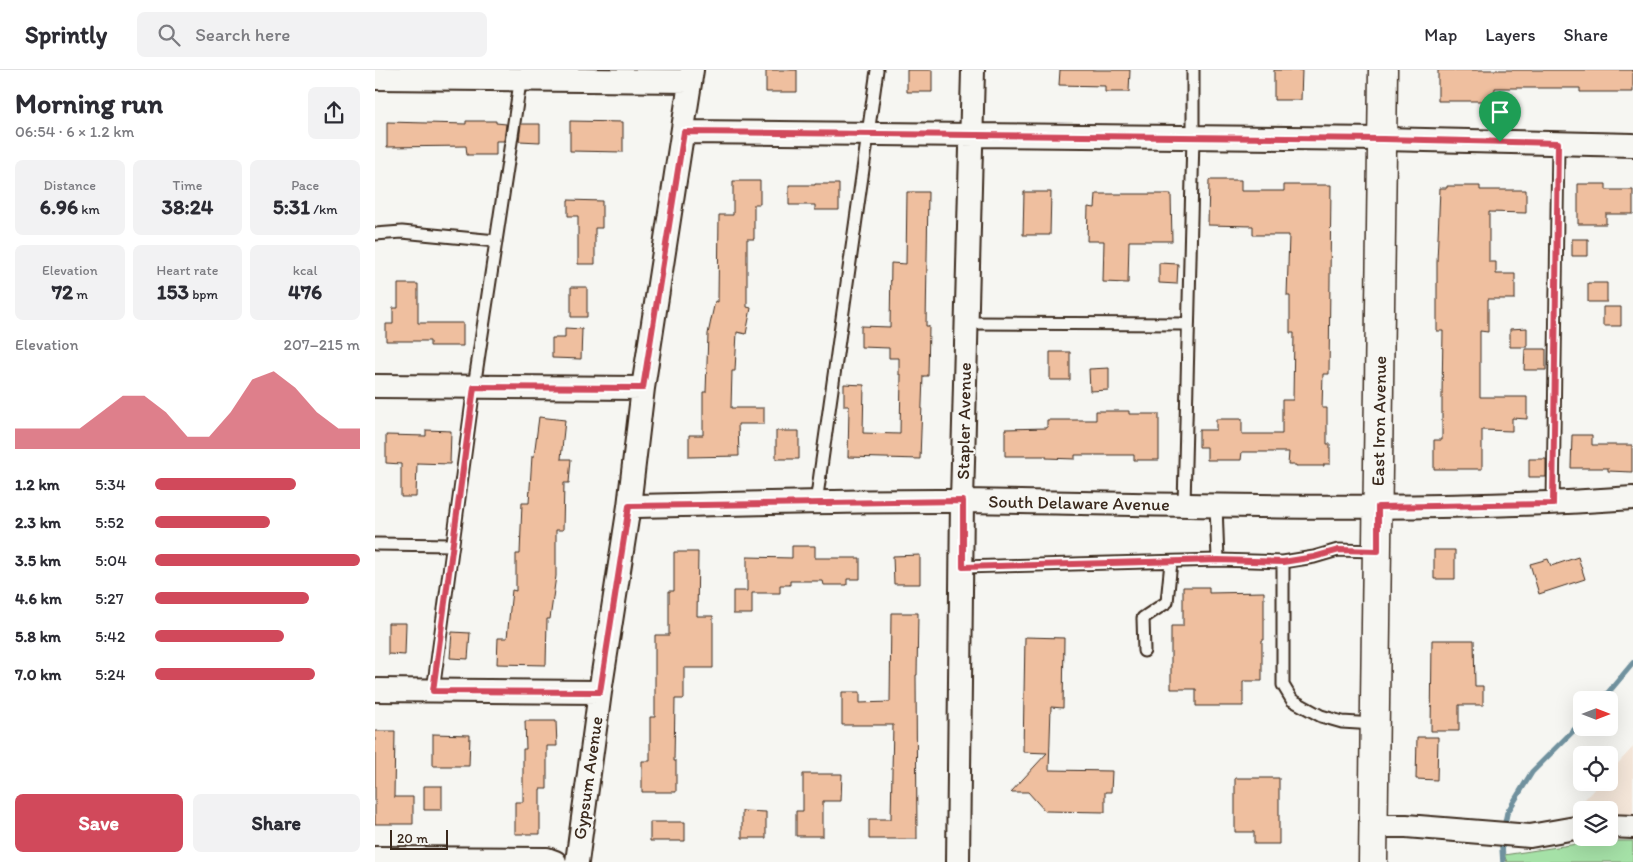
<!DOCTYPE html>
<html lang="en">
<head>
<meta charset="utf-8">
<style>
  :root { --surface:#fff; --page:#f2f2f3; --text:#2b2b33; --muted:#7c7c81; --line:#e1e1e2; --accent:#d1495b }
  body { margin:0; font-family:Itim,sans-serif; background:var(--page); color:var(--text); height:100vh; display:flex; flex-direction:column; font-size:19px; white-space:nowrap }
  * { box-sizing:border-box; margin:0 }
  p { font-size:16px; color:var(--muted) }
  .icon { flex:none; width:28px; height:28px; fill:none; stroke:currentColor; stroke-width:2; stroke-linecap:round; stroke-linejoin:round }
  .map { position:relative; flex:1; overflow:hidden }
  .side { display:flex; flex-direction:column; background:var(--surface); width:375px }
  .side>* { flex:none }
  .needle { width:32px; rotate:90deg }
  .buttons { position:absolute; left:1198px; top:621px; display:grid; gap:10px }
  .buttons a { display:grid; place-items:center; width:45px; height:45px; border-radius:8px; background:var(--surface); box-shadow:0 5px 20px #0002; font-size:25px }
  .scale { position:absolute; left:15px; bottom:12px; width:58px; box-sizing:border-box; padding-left:5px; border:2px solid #3b2a1e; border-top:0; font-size:14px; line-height:18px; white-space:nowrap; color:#3b2a1e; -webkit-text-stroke:4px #f6f6f2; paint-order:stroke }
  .pin { position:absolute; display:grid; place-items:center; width:42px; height:42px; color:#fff; margin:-51px -21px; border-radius:50% 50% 50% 0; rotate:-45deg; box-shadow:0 0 5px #0007 }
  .pin .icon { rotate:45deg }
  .round { display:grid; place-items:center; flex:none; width:52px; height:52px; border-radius:8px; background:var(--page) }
  .head { display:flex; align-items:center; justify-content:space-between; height:85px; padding:0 15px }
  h1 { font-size:28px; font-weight:700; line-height:38px }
  .stats { display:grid; grid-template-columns:repeat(3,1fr); gap:8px; height:85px; padding:5px 15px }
  .stats div { display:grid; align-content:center; border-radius:8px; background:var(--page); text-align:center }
  .stats b { font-size:21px; font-weight:700 }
  .stats small { font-size:14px; font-weight:400 }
  .stats p { font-size:14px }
  .chart { height:140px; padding:10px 15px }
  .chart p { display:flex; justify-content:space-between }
  .chart svg { width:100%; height:90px; margin-top:5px; fill:var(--accent); opacity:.7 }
  .cta { display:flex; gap:10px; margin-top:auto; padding:10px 15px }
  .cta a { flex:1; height:58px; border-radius:8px; background:var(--accent); color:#fff; font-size:20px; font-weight:700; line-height:58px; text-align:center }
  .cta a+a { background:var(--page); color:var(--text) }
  ul { padding:0 15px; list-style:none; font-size:16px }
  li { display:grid; grid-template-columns:80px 60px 1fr; align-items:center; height:38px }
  li i { height:12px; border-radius:6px; background:var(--accent) }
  header { display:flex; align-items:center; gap:30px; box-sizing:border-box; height:70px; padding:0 25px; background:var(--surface); border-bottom:1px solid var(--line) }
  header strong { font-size:24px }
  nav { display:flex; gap:28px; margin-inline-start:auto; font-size:18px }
  .search { width:350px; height:45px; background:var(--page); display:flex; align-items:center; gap:12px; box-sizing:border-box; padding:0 18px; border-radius:8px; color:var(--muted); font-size:19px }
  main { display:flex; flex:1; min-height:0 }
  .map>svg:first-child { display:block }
  .built { fill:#f4e6d9 }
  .green { fill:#a5e1a7; stroke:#708662 }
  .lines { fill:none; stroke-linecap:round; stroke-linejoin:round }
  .stream { stroke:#6f919e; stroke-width:5.5 }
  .building { fill:#efbf9f; stroke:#3b2a1e }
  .service-casing { stroke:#3b2a1e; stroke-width:15 }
  .minor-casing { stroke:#3b2a1e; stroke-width:26 }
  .tertiary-casing { stroke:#3b2a1e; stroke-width:31 }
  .service { stroke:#f6f6f2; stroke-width:11 }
  .minor { stroke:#f6f6f2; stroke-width:22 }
  .tertiary { stroke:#f6f6f2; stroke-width:28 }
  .route-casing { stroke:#fff; stroke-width:10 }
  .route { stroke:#d1495b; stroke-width:6 }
  .labels { text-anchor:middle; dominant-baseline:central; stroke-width:4.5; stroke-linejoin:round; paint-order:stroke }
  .street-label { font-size:18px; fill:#3b2a1e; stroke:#f6f6f2 }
</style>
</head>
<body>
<header>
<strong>Sprintly</strong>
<div class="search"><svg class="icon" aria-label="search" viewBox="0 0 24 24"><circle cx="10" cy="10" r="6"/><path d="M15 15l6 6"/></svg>Search here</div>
<nav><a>Map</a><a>Layers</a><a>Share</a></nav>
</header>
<main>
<section class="side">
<div class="head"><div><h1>Morning run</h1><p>06:54 · 6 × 1.2 km</p></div><a class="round"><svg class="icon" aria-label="share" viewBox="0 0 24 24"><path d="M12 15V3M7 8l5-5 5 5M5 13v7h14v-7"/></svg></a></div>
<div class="stats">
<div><p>Distance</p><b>6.96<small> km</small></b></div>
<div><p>Time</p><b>38:24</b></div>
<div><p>Pace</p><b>5:31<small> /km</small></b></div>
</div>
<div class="stats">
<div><p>Elevation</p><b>72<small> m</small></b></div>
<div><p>Heart rate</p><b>153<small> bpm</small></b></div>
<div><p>kcal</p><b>476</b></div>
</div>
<div class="chart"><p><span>Elevation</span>207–215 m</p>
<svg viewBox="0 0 160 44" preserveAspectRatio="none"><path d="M0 44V34L10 34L20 34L30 34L40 26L50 18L60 18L70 26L80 38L90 38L100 26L110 10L120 6L130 14L140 26L150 34L160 34V44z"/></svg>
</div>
<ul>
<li><b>1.2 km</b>5:34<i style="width:69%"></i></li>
<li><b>2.3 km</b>5:52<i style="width:56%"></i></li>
<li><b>3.5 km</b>5:04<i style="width:100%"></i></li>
<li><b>4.6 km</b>5:27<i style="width:75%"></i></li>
<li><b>5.8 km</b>5:42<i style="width:63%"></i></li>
<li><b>7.0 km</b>5:24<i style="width:78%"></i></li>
</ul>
<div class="cta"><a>Save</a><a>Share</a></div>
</section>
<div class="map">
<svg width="1258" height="792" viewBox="0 0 1258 792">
  <rect width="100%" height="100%" fill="#f6f6f2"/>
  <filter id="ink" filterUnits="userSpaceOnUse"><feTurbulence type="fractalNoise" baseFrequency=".02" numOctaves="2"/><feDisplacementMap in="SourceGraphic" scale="10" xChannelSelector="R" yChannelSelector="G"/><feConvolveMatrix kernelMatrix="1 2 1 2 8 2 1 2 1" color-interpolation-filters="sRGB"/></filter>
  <g filter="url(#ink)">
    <!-- built -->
    <path class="built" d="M1258,677V744H1234V740H1206V744H1196L1225,713L1234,712V703Z"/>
    <!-- green -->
    <path class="green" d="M1222,771H1258V792H1132L1129,785Z"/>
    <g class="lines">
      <!-- stream -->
      <path class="stream" d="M1227,630L1258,593
        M1129,758L1132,743L1157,702L1206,653
        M1128,792L1127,776L1128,768"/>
    </g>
    <!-- building -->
    <path class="building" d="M391,0H422V22H391Z
      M532,0H557V22H532Z
      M685,0H755L754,22H730V16L684,15Z
      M899,0H927L926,30H899Z
      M1063,0H1258V22H1205V18H1120L1119,31H1063Z
      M91,51H121V53L131,54L129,71H121V85H92L91,76L12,77V52L91,54Z
      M195,51L248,52V82L195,81Z
      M146,54H165V72L144,71Z
      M834,110H866V121H909V115H956L954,304H948L947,338H952V374H955V394H949V396H921V395H913L914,382H867L866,390H832V377H824V360H841V349H867V364H907V330H918L919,263H915V226H912L914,165H878V156L833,155Z
      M358,111H385V134H379V169H372V237L376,238L371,264L362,262L360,301H357L356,338H389V354H363L364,386L314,387V365H328V322H331L333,264L340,231L343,232L344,145H358Z
      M440,114H464V140H440V135H414V115H440Z
      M1203,114H1231V120H1258V144H1231V154H1203Z
      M1072,116H1105V120H1151V143L1114,142V192H1121V204H1140V229H1113V262L1105,261V327H1152V349L1137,348V361L1107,360V399H1059V370H1067V325L1068,261H1062V192L1065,118H1072Z
      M532,122H553L551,256H554L553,306H548L545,389L473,387L474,336H469V314L489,315L488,363L525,364L526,305H524V288H514V278L486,277V256L515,257L516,193L531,194Z
      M649,122H676L675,165H648Z
      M721,124H796L797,171H754L753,213L728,212L729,171H712L713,137L720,138Z
      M193,130L227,131V158H220V194H203V146H193Z
      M1197,169H1213V186H1197Z
      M784,193L803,194L802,214L784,213Z
      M1213,213H1232V232H1213Z
      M23,214H43V253H88V276H55V271H11V254H18V238H23Z
      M196,217H212V247H196Z
      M1228,237H1246V256H1228Z
      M190,258L207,259L206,289L177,288V268H190Z
      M1152,258V277H1135V259Z
      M1150,279H1171V300H1149Z
      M675,282H695V310H675Z
      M734,298V320L715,321L714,299Z
      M721,341H754V344H784V390H759V385H700V389L671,388V386H630V359L672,358V350H721Z
      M164,347L190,350L186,389H196L194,413H189L188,460H181V506L175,549H172L171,595L122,594L123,568H132L137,520L141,521V484H145L147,433H154L157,386H159Z
      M51,360L76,361L75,394L42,393L41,427H26V394L11,393V365L51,366Z
      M401,361H424V389H401Z
      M1197,365H1217V375H1257V402L1233,401V398H1196Z
      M1154,389H1171V407H1154Z
      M417,476H440V488H485V509H472V515H449L448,511H415V515H405V523H377V544H358V521H372V487L417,488Z
      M1059,480H1080V509H1059Z
      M299,482H323L322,546H338V598H309V629H300L299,691H301V722H267V691H275V647H280V565H294V521H299Z
      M545,485V514H519L518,486Z
      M1203,487L1210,509L1164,524L1155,494L1173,489L1176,496Z
      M808,517H834V523L889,522V570H887V611H868V636H821V619H796V556H808Z
      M516,543H543L542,605H541L542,769H494V749H516L518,655H467V622H485V633L515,632Z
      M13,553H31L30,585L13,584Z
      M77,562L95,563L93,589L75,588Z
      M650,567L689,568L688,638L676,637L674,700L737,701L736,722H730V742L670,741L653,722H636L672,683L648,682Z
      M1057,570H1099L1100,616H1108V635H1084V661H1056Z
      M150,651H181L182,676H172V719H165V764H140V732H148V679H151Z
      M0,661H20L19,727H38V754H0Z
      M58,664L95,665L94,696H58Z
      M1042,667H1063L1062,710L1041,709Z
      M428,704H467L466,731H448V766H421V741H428Z
      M860,708H904V774H879V762H860Z
      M49,716H67V740H49Z
      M367,741L391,742V768H367Z
      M275,752H310V771H275Z"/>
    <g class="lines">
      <!-- service casing -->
      <g class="service-casing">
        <path id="service" d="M0,164L27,162L121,171
          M592,253L813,254
          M441,433L502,0
          M1178,434L1183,73
          M809,435L818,67V0
          M841,435L843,490L908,492L939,487L963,480L1001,481
          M0,474L78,475
          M908,492V615L917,630L946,646L967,652L999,654
          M588,497L843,490
          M769,581L768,548L792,532L796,492
          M58,621L99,317L146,6"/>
      </g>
      <!-- minor casing -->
      <g class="minor-casing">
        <path id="minor" d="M0,8L315,11
          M309,62L1008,69L1258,75
          M0,316L268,318
          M254,436C367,434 479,430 592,431C814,434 1037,444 1258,428
          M0,620L225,622
          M998,756H1031L1155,766L1206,757
          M1234,756L1258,757
          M0,788L172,789L180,792
          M202,792L225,622L254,436L268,318L317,0
          M583,792L587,431L598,0"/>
      </g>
      <!-- tertiary casing -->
      <g class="tertiary-casing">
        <path id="tertiary" d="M998,792L1008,0"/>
      </g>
      <!-- service -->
      <use href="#service" class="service"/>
      <!-- minor -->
      <use href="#minor" class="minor"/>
      <!-- tertiary -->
      <use href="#tertiary" class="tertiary"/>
    </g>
  </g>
  <g class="lines" filter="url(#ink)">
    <!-- route casing -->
    <g class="route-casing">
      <path id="route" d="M309,62L1008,69L1183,73L1178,434L1003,437V481L964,480L939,487L908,492L843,490L588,497V431L254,436L225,622L58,621L99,317L268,318Z"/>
    </g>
    <!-- route -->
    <use href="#route" class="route"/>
  </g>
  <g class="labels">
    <!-- street labels -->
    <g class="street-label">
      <text transform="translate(589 351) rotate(-89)">Stapler Avenue</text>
      <text transform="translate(1004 351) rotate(-89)">East Iron Avenue</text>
      <text transform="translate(704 433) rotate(1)">South Delaware Avenue</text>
      <text transform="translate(213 708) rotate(-82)">Gypsum Avenue</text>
    </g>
  </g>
</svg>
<div class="buttons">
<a><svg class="needle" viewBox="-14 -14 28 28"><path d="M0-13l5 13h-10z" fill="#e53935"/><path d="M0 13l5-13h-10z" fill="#7c7c81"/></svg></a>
<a><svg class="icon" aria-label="locate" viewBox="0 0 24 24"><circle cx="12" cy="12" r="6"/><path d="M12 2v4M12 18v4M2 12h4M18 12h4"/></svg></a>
<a><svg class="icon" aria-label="layers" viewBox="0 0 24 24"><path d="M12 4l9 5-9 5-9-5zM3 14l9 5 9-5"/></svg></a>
</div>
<div class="scale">20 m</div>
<div class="pin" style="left:1125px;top:72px;background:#1e9e55"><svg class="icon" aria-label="arrive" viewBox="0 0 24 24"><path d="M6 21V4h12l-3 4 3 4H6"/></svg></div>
</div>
</main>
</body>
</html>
